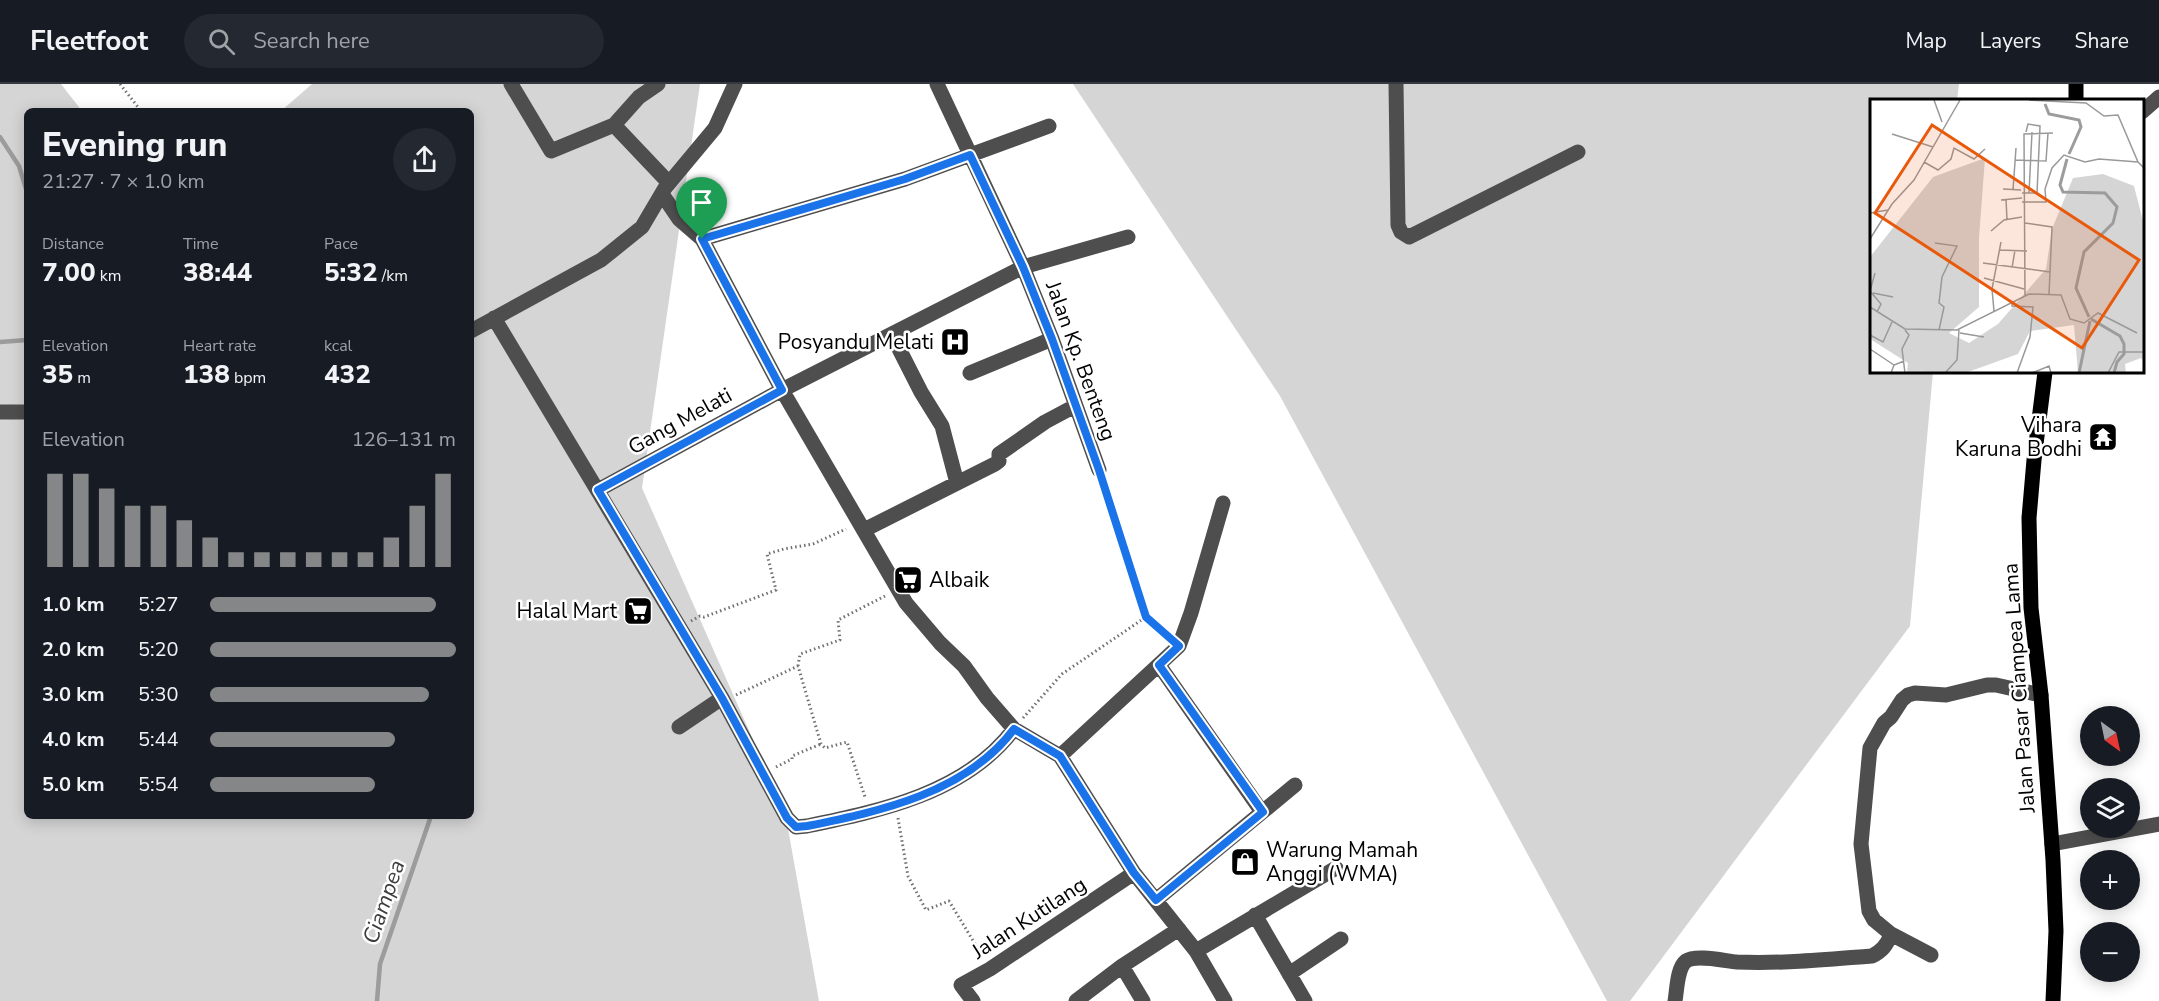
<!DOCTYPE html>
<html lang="en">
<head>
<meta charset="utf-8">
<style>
  :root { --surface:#171b24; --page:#242831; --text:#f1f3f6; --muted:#9ea1a6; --line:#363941; --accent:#858687 }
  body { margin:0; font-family:"Nunito Sans",sans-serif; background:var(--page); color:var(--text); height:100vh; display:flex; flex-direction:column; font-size:22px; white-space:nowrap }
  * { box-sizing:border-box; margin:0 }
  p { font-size:20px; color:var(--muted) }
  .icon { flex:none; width:33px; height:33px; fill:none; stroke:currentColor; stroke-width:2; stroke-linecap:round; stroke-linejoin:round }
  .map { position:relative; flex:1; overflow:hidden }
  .side { position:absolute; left:24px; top:24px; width:450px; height:711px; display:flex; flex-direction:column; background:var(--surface); border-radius:9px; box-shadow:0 3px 15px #0003 }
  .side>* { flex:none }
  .needle { width:39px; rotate:147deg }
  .tools { position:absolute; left:2080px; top:622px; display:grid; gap:12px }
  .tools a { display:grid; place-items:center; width:60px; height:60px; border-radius:50%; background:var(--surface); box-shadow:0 3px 15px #0003; font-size:30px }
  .pin { position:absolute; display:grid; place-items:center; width:51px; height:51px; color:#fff; margin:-62px -26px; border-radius:50% 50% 50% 0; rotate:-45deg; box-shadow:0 0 6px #0007 }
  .pin .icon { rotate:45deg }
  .round { display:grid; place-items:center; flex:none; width:63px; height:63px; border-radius:32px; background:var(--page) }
  .summary { display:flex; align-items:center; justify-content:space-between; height:102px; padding:0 18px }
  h1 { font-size:33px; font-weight:800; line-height:45px }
  .metrics { display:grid; grid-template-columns:repeat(3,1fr); gap:9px; height:102px; padding:6px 18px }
  .metrics div { display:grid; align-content:center }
  .metrics b { font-size:26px; font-weight:800 }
  .metrics small { font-size:16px; font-weight:400 }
  .metrics p { font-size:16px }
  .chart { height:168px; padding:12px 18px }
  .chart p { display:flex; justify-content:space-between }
  .chart svg { width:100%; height:108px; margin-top:6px; stroke:var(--accent); stroke-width:6 }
  ul { padding:0 18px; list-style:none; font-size:20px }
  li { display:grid; grid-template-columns:96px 72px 1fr; align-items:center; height:45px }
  li i { height:15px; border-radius:8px; background:var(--accent) }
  header { display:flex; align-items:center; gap:36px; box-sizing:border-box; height:84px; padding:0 30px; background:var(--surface); border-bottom:2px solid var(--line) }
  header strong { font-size:28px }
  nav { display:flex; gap:33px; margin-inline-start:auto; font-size:21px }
  .search { width:420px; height:54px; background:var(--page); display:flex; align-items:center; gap:15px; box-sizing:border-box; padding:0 21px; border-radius:33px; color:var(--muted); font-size:22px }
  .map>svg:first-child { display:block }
  .green { fill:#d5d5d5 }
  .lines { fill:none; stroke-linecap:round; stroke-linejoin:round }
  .stream { stroke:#9c9c9c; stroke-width:4.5 }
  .path { stroke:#707070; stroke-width:3; stroke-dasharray:1.5 3; stroke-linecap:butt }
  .minor { stroke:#4e4e4e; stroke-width:15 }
  .major { stroke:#000; stroke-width:15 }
  .route-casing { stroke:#fff; stroke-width:12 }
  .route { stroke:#1a73e8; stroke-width:8 }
  .labels { text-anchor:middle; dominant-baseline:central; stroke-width:5; stroke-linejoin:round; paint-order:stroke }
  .poi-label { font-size:21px; fill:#000; stroke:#fff; text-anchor:end }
  .street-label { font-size:21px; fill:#000; stroke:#fff }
  .water-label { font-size:22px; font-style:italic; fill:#3d3d3d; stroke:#fff }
  .inset-river { fill:none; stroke:#9c9c9c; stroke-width:3 }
  .inset-road { fill:none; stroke:#999; stroke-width:1.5 }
  .view { fill:#e8590c; fill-opacity:0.15; stroke:#e8590c; stroke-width:3 }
  .inset-edge { fill:none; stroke:#000; stroke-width:3 }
</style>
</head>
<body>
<header>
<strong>Fleetfoot</strong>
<div class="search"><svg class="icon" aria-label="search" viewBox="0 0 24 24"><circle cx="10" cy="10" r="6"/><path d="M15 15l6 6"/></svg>Search here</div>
<nav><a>Map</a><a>Layers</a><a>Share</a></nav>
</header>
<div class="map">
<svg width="2159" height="917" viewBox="0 0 2159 917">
  <rect width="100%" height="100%" fill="#fff"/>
  <!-- green -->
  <path class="green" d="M0,0H61L82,27H27V732H471V27H281L312,0H700L642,404L785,728L819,917H0Z
    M1073,0H1959L1957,16H1871V288H1933L1910,542L1630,917H1607L1280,312Z"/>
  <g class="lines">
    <!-- stream -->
    <path class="stream" d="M0,53L19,82L27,108
      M0,258L27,256
      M377,917L380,880L431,732"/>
    <!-- path -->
    <path class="path" d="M120,0L141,27
      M1103,400L1146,533L1166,551
      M691,537L700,532L704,533L776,506L767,470L784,465L813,460L846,445
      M798,582L800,570L840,556L838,536L885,512
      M736,611L798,582L821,660L825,664L847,658L865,713
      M1023,634L1062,590L1146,533
      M776,683L792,675V672L821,660
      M898,734L908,792L926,826L949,817L983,873"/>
    <!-- minor -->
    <path class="minor" d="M511,0L551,67L614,41L639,13L658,0
      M937,0L1023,183L1052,255L1099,386
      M1396,0L1398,141L1401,148L1409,153L1578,68
      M2142,28L2159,13
      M614,41L669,99
      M662,110L679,135L702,155L782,306L906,519L940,559L964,582L987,614L1014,645L1060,672L1134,789L1196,867L1225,917
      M702,155L905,95L1049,42
      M494,234L722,614L787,734L796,743L807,742C880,727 966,709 1014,645
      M471,247L601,176L642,143L665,104L715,44L735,0
      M892,251L921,308L942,342L957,399
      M970,289L1052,255
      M0,328H27
      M598,406L782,306L1023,183L1128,153
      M864,446L995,380L999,377V370L1045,338L1075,322
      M1159,581L1262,728
      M679,643L722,614
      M1060,672L1179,562L1191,529L1223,419
      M2052,760L2159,740
      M1156,816L1295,701
      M1255,831L1305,917
      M1891,850L1931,871
      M1196,867L1336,784
      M1122,882L1143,917
      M1289,890L1341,855
      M973,917L961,901L990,885L1134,789
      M1076,917L1122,882L1179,845
      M1675,917C1677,906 1677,884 1686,877C1696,870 1725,877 1737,878C1782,880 1827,875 1872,872C1882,867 1887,861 1891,850L1874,836L1869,827L1861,760L1870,664L1884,639L1891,633L1902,616L1908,611L1915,609L1946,611L1987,601H1996L2041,611"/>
    <!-- major -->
    <path class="major" d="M2076,0V16
      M2045,288L2034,376L2029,434L2031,524L2041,611L2053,776L2056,847L2053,917"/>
  </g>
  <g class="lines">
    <!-- route casing -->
    <g class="route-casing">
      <path id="route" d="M970,71L1023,183L1052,255L1099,386L1146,533L1179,562L1159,581L1263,728L1156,816L1134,789L1060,672L1014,645C966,709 881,727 807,742L796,743L787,734L722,614L598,406L782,306L702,155L905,95Z"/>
    </g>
    <!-- route -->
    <use href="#route" class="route"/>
  </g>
  <!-- icons -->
  <defs>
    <g id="hospital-square" transform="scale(1.5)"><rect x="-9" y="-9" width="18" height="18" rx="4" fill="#000" stroke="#fff"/><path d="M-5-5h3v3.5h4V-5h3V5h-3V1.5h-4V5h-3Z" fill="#fff"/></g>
    <g id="temple-square" transform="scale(1.5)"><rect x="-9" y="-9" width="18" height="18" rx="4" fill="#000" stroke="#fff"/><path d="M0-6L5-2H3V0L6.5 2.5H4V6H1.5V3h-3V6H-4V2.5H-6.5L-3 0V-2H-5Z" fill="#fff"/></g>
    <g id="supermarket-square" transform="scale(1.5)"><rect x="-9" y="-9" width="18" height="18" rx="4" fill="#000" stroke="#fff"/><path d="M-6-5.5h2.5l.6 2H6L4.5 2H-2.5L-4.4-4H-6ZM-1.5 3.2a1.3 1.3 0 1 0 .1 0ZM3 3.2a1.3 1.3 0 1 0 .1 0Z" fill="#fff"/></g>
    <g id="shop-square" transform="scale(1.5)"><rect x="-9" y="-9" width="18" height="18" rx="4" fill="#000" stroke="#fff"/><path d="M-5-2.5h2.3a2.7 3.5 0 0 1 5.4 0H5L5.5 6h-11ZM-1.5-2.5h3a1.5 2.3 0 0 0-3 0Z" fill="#fff"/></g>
  </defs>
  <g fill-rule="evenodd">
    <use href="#hospital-square" x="955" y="258"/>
    <use href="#temple-square" x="2103" y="353"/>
    <use href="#supermarket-square" x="908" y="496"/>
    <use href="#supermarket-square" x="638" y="527"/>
    <use href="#shop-square" x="1245" y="778"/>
  </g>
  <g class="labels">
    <!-- poi labels -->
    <g class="poi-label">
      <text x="934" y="258">Posyandu Melati</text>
      <text x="2082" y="341">Vihara<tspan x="2082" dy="24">Karuna Bodhi</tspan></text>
      <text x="929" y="496" text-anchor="start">Albaik</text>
      <text x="617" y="527">Halal Mart</text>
      <text x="1266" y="766" text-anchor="start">Warung Mamah<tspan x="1266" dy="24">Anggi (WMA)</tspan></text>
    </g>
    <!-- street labels -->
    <g class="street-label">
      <text transform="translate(1081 277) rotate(70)">Jalan Kp. Benteng</text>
      <text transform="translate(680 337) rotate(-29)">Gang Melati</text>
      <text transform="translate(2019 604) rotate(-94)">Jalan Pasar Ciampea Lama</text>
      <text transform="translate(1029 834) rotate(-33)">Jalan Kutilang</text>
    </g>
    <!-- water labels -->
    <g class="water-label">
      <text transform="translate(384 818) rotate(-71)">Ciampea</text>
    </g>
  </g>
  <!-- overview -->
  <g transform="translate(1870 15)">
    <rect width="274" height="274" fill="#fff"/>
    <path d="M115,59L109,139V208L79,234L99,244L128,225L176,170L182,130L203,79L233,75L264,87L274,126V263L271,259L255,265L256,274H208L204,226L160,232L148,255L95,274H55L50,270L54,274H37L38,264L0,240V158L63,78Z" fill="#d5d5d5"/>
    <path class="inset-river" d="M175,5L179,15L209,21L211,28L199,55M197,60L190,86L193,93L235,94L247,108L243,124L214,153L206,189L219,218M221,220L250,237L254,245V255L247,263L244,274M209,274L220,222"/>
    <path class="inset-road" d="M64,1L72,23M159,1L216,4L234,17L248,16L268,63L275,70M22,35L63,48M145,61L176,62L178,34M54,63L68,71L81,60L84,49L104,60L115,50M133,90L151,91M143,91L146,49M152,94H167L170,27L158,25L156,33M159,94L162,33M136,100L137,121M131,101L152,99M152,103H176L175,90L182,69L194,56L215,63L229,60L268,63M0,114L18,111M155,124L182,128L179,196M121,132L134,121L152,118M0,140L22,105L44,81L90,1M65,144L87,147L72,178L69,204L74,208L69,231M129,151L157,152M113,164L180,173M142,169L145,151M5,174L0,192L11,205L7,213M114,179L154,190M3,194L23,198M155,197L154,35L183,34M142,203V207L163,208L160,238L147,274M0,208L35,230L87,231L159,195L191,196L200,220L214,224L228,214L267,234M124,212L122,190L131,143M35,231L39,236L32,250L35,274M90,234L114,238M0,236L13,243L22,223M0,250L24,266M21,274L24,266L34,262M75,274L87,261L89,231M162,274L179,267L181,274M238,274L249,253H275"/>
    <path class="view" d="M62,26L269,161L212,249L5,114Z"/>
    <rect width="274" height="274" class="inset-edge"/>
  </g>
</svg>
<div class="tools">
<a><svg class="needle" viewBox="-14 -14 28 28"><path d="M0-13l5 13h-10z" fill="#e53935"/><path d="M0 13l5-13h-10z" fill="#9ea1a6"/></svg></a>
<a><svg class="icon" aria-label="layers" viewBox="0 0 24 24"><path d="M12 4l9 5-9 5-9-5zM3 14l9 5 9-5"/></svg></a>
<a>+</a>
<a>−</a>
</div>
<div class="pin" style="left:702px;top:155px;background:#1e9e55"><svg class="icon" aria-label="arrive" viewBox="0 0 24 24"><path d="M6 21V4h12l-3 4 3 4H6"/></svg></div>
<section class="side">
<div class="summary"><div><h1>Evening run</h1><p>21:27 · 7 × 1.0 km</p></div><a class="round"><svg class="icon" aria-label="share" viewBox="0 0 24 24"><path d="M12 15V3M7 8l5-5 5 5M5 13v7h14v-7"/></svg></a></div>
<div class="metrics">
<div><p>Distance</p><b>7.00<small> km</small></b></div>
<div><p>Time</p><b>38:44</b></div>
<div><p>Pace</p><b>5:32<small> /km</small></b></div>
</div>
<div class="metrics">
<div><p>Elevation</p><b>35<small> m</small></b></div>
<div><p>Heart rate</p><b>138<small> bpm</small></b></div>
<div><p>kcal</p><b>432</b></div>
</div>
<div class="chart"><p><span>Elevation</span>126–131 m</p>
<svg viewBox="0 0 160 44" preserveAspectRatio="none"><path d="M5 44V6M15 44V6M25 44V12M35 44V19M45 44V19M55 44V25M65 44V32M75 44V38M85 44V38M95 44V38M105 44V38M115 44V38M125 44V38M135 44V32M145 44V19M155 44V6"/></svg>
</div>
<ul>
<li><b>1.0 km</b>5:27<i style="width:92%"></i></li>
<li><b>2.0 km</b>5:20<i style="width:100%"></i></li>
<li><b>3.0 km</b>5:30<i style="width:89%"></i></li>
<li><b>4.0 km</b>5:44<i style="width:75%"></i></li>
<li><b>5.0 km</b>5:54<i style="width:67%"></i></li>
</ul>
</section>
</div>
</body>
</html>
